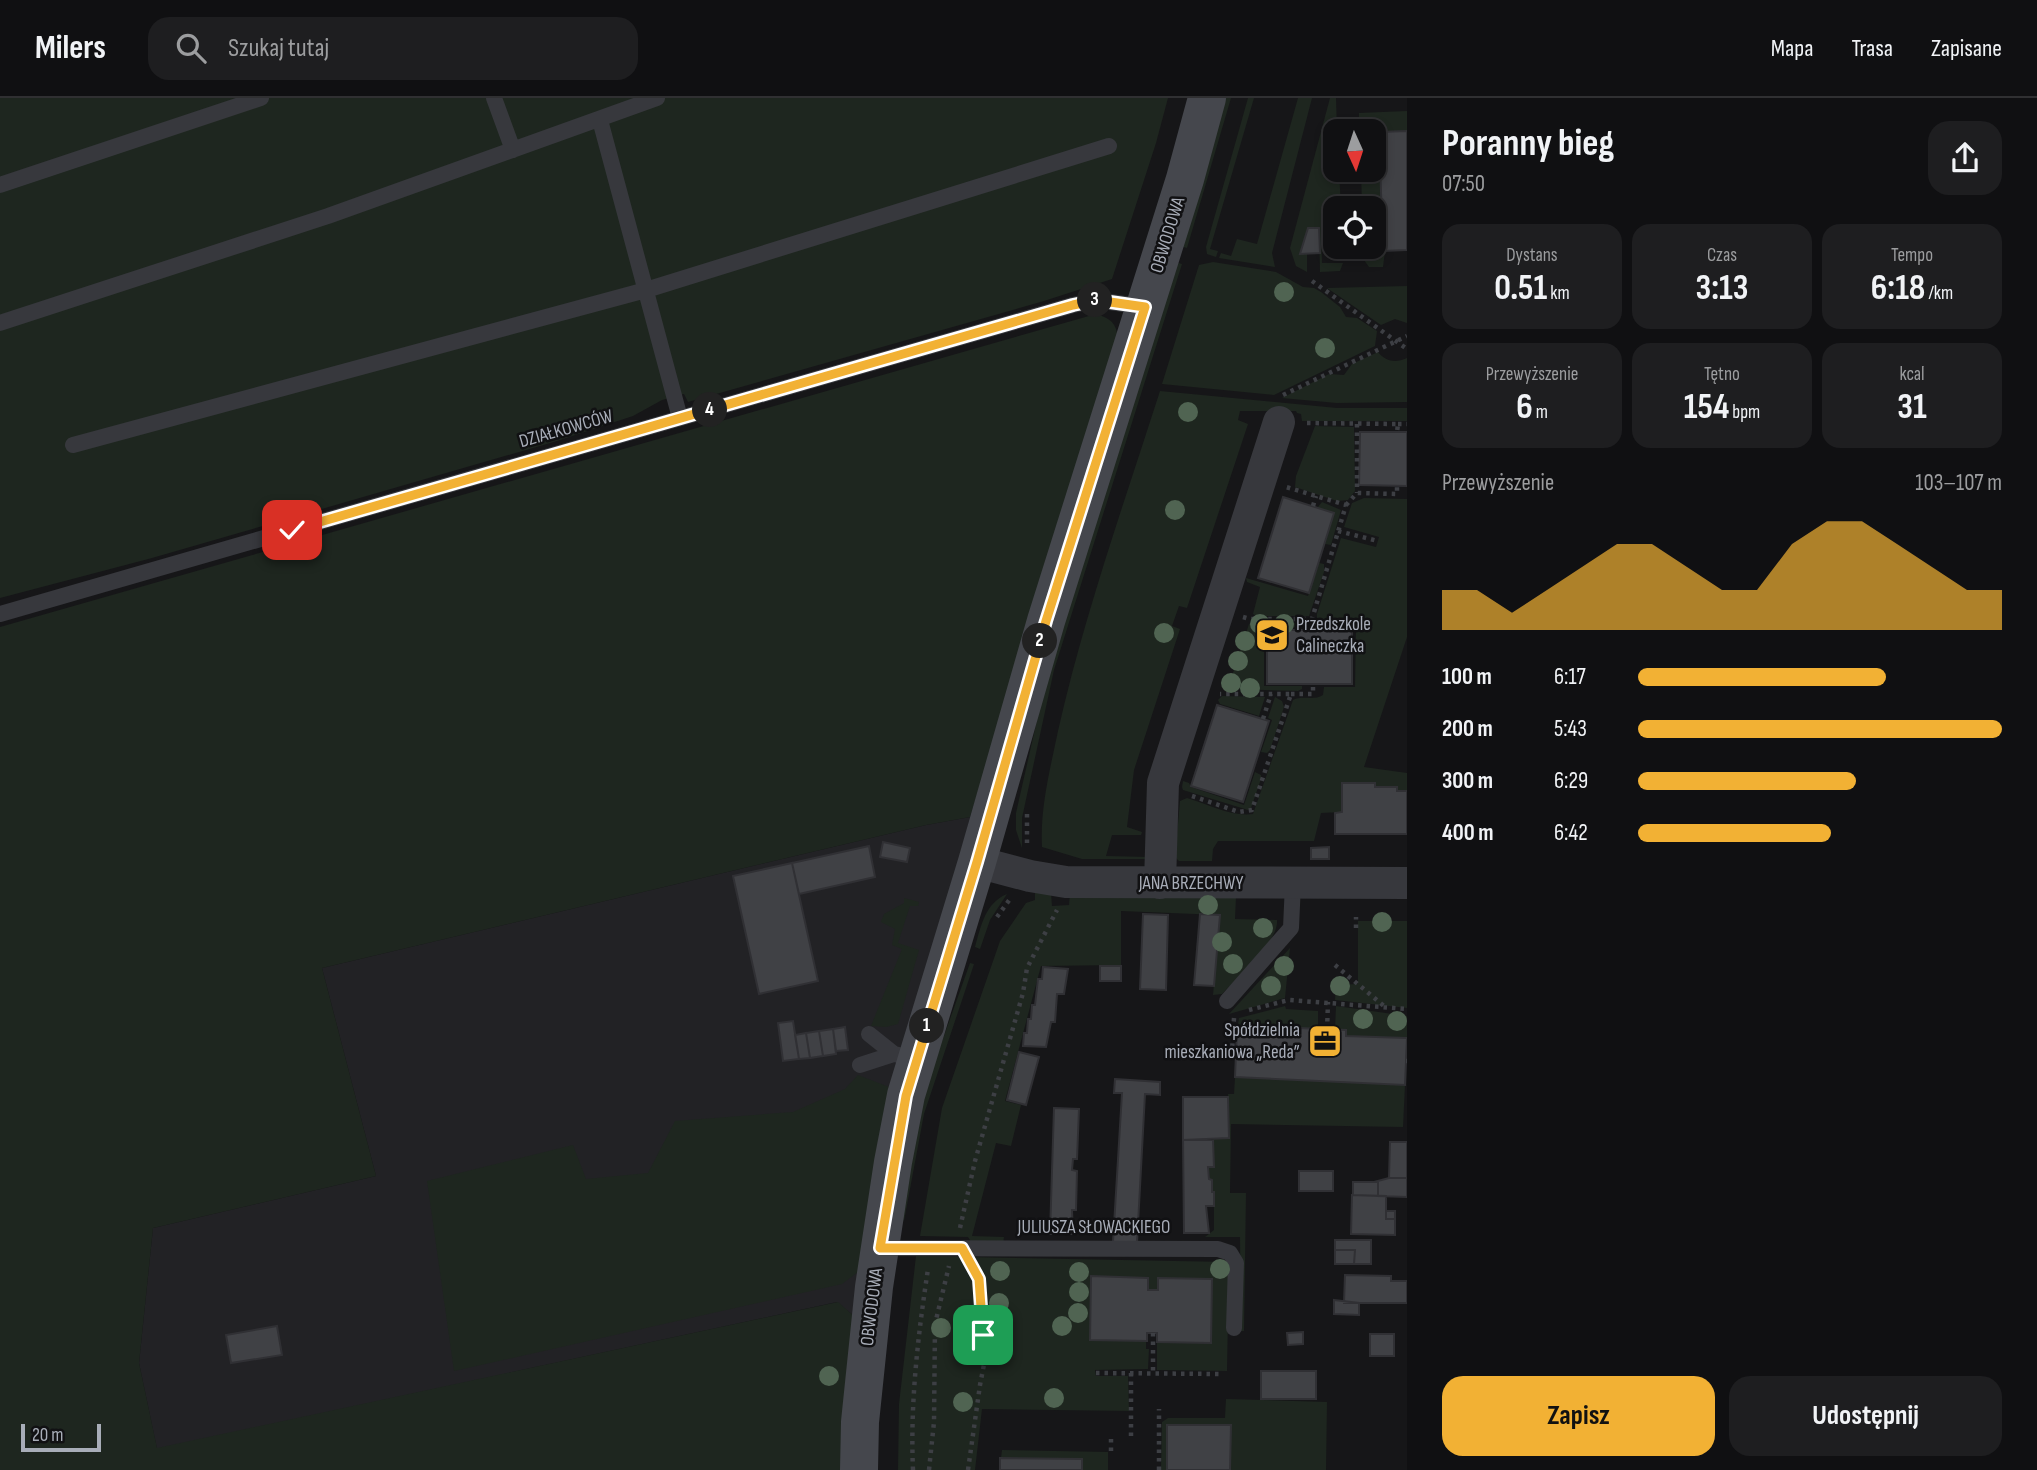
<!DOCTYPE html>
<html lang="pl">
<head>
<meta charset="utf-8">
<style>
  :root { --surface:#101012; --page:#1e1e20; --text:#f1f3f6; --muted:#9c9d9f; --line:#303032; --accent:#f2b134 }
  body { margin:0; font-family:"Sofia Sans Condensed",sans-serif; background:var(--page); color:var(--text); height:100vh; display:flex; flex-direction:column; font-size:26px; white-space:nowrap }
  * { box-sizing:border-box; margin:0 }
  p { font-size:23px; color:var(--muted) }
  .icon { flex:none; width:38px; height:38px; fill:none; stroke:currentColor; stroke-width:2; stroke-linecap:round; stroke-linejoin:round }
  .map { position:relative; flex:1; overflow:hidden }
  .panel { display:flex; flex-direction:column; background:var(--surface); width:630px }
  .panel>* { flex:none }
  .needle { width:46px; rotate:177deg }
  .fabs { position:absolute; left:1323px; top:21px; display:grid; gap:14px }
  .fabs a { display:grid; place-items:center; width:63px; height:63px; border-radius:14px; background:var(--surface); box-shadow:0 4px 10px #0003,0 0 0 2px var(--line); font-size:35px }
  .scale { position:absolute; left:21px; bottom:18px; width:80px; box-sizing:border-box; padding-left:7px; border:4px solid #a8adb8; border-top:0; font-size:19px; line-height:24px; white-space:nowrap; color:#a8adb8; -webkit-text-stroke:5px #111113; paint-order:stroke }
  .pin { position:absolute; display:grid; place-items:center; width:60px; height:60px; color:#fff; margin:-30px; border-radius:14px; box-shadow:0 4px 10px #0006 }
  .km { position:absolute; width:35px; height:35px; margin:-18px; border-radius:50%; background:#222; color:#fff; font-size:19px; line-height:35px; text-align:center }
  .round { display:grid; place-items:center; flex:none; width:74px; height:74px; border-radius:21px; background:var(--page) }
  .headline { display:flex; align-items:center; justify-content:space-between; height:119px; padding:0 35px }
  h1 { font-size:38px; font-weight:700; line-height:52px }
  .metrics { display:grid; grid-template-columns:repeat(3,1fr); gap:10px; height:119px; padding:7px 35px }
  .metrics div { display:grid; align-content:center; border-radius:18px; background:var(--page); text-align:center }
  .metrics b { font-size:35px; font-weight:700 }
  .metrics small { font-size:19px; font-weight:400 }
  .metrics p { font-size:19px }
  .chart { height:196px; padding:14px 35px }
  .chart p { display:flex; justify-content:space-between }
  .chart svg { width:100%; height:126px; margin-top:7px; fill:var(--accent); opacity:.7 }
  .button { display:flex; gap:14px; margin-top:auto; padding:14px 35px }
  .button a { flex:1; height:80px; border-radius:21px; background:var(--accent); color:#111; font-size:28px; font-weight:700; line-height:80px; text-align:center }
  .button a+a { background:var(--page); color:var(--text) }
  ul { padding:0 35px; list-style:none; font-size:23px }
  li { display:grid; grid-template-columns:112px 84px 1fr; align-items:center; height:52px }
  li i { height:18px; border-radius:9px; background:var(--accent) }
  header { display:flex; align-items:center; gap:42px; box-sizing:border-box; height:98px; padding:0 35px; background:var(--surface); border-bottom:2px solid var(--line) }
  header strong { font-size:33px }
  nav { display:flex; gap:38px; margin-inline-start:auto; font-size:24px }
  .search { width:490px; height:63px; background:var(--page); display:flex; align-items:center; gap:18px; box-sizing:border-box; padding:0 24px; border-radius:21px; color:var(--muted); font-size:26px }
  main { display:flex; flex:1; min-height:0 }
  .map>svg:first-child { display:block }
  .built { fill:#222225 }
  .green { fill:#1e261f }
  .building { fill:#404145; stroke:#303034; stroke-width:2 }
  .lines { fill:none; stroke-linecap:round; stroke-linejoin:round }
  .path { stroke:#3d3f44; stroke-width:4.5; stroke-dasharray:3.5 5; stroke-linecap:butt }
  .lane { stroke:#37383d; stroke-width:16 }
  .street { stroke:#37383d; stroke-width:32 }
  .secondary { stroke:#45474d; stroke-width:38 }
  .tree { fill:#506452 }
  .route-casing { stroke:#fff; stroke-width:14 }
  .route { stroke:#f2b134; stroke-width:9 }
  .labels { text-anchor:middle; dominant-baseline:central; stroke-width:5; stroke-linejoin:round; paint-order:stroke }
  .street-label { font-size:19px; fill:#a8adb8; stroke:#111113 }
  .poi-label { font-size:19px; fill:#a8adb8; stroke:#111113; text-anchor:start }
</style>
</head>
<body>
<header>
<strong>Milers</strong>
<div class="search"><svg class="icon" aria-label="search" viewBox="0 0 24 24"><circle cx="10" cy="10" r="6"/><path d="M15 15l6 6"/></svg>Szukaj tutaj</div>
<nav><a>Mapa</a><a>Trasa</a><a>Zapisane</a></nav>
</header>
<main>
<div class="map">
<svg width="1407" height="1372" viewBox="0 0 1407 1372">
  <rect width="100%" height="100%" fill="#161618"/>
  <!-- built -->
  <path class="built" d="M970,719L855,1219L837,1204L157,1351L139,1265L153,1130L376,1078L322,870L926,727Z"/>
  <!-- green -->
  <path class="green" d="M0,0H1168L1156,45L1112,181L1044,203L688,304L684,296L662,302L633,318L557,343L152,460L0,500Z
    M1223,0H1231L1187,150L1180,148Z
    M1248,0H1254L1210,151L1218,153L1216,159L1207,156L1206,149Z
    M1298,0H1312L1272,155L1275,169L1219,160L1221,155L1231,158L1237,141L1257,146Z
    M1330,0H1336L1337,33H1335V72H1339L1341,110H1335V127L1321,129L1322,165H1343L1340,173L1320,174L1319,130H1308L1300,155L1307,156V174L1296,168L1290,150Z
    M1407,13V33L1379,34L1383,152L1385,153L1383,169H1369L1364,162L1363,149H1374V110H1362L1361,72H1374V33H1359V15Z
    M1175,164L1182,166L1054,572L1022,720V750L1016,732V715L1050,565Z
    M1213,164L1276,174L1303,189L1314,190L1321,194L1340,209L1346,219L1357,220L1377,233L1375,248L1274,297L1162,286L1199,167Z
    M1407,188V225L1395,221L1381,227L1327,190Z
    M1096,216C1115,222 1116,227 1119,245L970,719L926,727L322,870L376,1078L153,1130L139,1265L157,1350L838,1204L855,1219L843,1372H0V529Z
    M1378,254C1386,264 1396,265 1407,260V304L1337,305L1282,300L1329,276L1344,277L1352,266Z
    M1160,293L1337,310H1407V323H1302L1301,316L1297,315L1296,313H1240L1238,322L1248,326L1187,510L1179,508L1172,528L1180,531L1134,672L1127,729L1142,734L1141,737H1112L1106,758L1150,759L1147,761H1082L1042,749C1040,709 1050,672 1058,633C1084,518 1124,405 1160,293Z
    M1315,328L1354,329L1355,393L1348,402L1337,403L1295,389L1296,378Z
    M1364,400L1407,401V539L1364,669L1407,675V693H1397V689H1375V685H1342V714L1321,715L1314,743H1218L1213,751L1212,763H1179L1175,759L1180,703L1187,700C1207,706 1232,719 1253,716L1293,602C1302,597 1314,603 1323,597L1324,589H1355L1356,529H1317V516L1341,440L1376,449L1379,439L1344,429L1352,405Z
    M1322,404L1341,412L1331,447L1325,446L1334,415L1317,410Z
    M1319,465L1324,466V474L1309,518H1256L1253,516L1260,489L1247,484L1246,480L1308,498Z
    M1252,524L1295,525V529H1264V588H1302V591L1298,593L1230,591V584L1249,526Z
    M1222,598L1265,599L1259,618L1220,606L1218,602Z
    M1275,599L1282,603L1284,609L1270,652L1267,655L1261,654L1272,622L1268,620Z
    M1255,674L1261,677V681L1251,710L1248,712L1183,692L1182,689L1183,683L1189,685L1191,689L1244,707Z
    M1035,795H1051L1052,808L1069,807L1070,795L1236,799L1235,821L1277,822C1279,844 1238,879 1222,896L1213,897L1220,817L1121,813V867L1041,868L1005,1003L1021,1007L1011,1048L996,1045L972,1138L1004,1139L1003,1146L972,1145L968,1139L920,1138L942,1010L1000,843L1026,805L1035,802Z
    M1007,796L990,822L980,851L975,849C981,828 985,805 1007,796Z
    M904,800L919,804L918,808H910L898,845L919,852L898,926L886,929L871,928L902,851L892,847L895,831L881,824L884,816L904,805Z
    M1358,823H1407V910L1335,902L1336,887L1358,886Z
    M1290,850L1285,900L1229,916Z
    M970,865L974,866L924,1016L904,1123L900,1115L925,991Z
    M1285,908L1286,911L1318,913V931H1298V935L1237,932L1239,920Z
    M1336,908L1407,918V940L1346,938L1335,932Z
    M858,977L889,989L862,1171L842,1186L454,1273L427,1083L573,1047L586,1081L648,1075L675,1023L793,1014L845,991Z
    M1235,979L1405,987L1403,1029L1231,1026L1230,1095H1246L1244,1233H1241L1240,1139H1205L1214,1132V1094H1212L1208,1069H1214V1042L1210,1040L1229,1039L1228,996H1234Z
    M916,1158L1229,1164L1227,1273L1157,1272V1244L1211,1245L1212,1181L1159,1180L1158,1192H1148V1180L1091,1178L1090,1242L1146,1243V1251H1149L1148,1271L1095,1272L1096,1278H1128L1129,1313L982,1311L975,1372H898L899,1306Z
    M1226,1301L1327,1304L1326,1372H1230L1231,1327H1168L1167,1372H1161L1162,1324L1168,1320H1225Z
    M1002,1352L1108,1354V1372H1082V1361L1001,1360Z"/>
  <!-- building -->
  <path class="building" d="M1407,33V152L1383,153L1379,34Z
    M1308,130H1319L1320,155L1300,156Z
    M1360,334H1407V388L1359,387Z
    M1283,399L1334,415L1309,495L1258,480Z
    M1267,532H1352V586H1267Z
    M1217,607L1269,623L1243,704L1191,688Z
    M1342,685H1375V689H1397V693H1407V736H1335V715L1342,714Z
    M883,744L910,750L907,764L880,759Z
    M869,748L875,779L799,796L792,765Z
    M1329,749V761H1311V750Z
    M792,765L818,883L759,896L733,778Z
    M1143,816L1168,817L1166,892L1140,891Z
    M1200,816L1220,817L1214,888L1194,887Z
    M1100,868H1121V883H1100Z
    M1043,869L1068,871L1064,896H1057L1055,924H1051L1046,949L1023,948L1024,935H1027L1028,921H1031L1032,907H1035L1038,881H1042Z
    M793,923L799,961L783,963L778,925Z
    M845,929L848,952L836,953L833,931Z
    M1298,930L1346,932V938L1407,940L1405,987L1235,979L1237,932L1298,935Z
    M833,931L836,956L823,958L819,933Z
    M819,933L823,958L810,960L806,935Z
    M806,935L810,960L799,961L795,937Z
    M1019,954L1039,959L1026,1007L1007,1002Z
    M1115,981L1160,984V997L1145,996L1137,1145L1113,1144L1122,995H1114Z
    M1183,999H1228L1229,1040L1183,1042Z
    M1054,1010L1079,1011L1077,1061H1073L1072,1072L1077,1073L1076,1112H1072L1073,1136H1050Z
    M1183,1042H1213L1214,1069H1208L1209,1081L1212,1082V1094H1214V1108H1206L1209,1135H1184Z
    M1390,1044H1407V1080H1389Z
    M1299,1073H1333V1093H1299Z
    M1389,1080H1407V1099L1378,1098V1084H1374Z
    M1353,1084H1378V1098L1353,1097Z
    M1352,1097L1386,1098V1121H1395V1137L1351,1136Z
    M1386,1113H1395V1121H1386Z
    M1335,1142H1371V1166H1354L1355,1152H1335Z
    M1335,1152H1355L1354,1166H1335Z
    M1345,1177L1391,1178V1183H1407V1205H1344Z
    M1091,1178L1148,1180V1192H1158V1180L1212,1181L1211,1245L1157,1244V1235H1147V1243L1090,1242Z
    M1334,1202L1359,1205V1217L1334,1216Z
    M277,1228L282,1257L231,1265L226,1237Z
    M1303,1234V1246L1288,1247L1287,1235Z
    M1370,1236H1394V1258H1370Z
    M1261,1273H1316V1301H1261Z
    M1167,1327H1231L1230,1372H1167Z
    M1000,1360L1082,1361V1372H1000Z"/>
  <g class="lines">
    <!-- path -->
    <path class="path" d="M1312,183L1407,251
      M1283,297L1407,238
      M1307,325L1398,326L1397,334
      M1357,326V395
      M1398,326H1407
      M1346,407L1357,395L1397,396V387
      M1313,408L1316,398
      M1338,433L1378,443
      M1243,519L1250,521H1312L1346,407L1286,389
      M1306,521L1307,532
      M1291,596H1313V586
      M1263,621L1271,596
      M1192,698L1239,714L1252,712L1291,596H1220
      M1027,716V749
      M997,819L1010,801
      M1356,830V819
      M1335,867L1384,908
      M1249,912L1289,902L1407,911
      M1234,920L1232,954H1236
      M1327,932L1328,904
      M1406,963H1407
      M960,1130L975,1063L1023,895L1027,870L1057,812
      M1153,1235V1275
      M1096,1275L1221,1276
      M1131,1275V1342
      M1111,1353V1341
      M913,1372C910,1305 918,1237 928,1171
      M929,1372L934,1324L935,1226L949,1168
      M968,1372L980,1287L987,1251L979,1207V1181L972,1169
      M1159,1372V1311"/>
    <!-- lane -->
    <path class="lane" d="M494,0L513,52
      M600,22L680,320
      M0,87L261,0
      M0,225L328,118L657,0
      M73,347L646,192L1109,48
      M0,516L1073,207L1096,202L1145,209
      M1227,903L1291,830L1293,785
      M869,936L894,956L917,961
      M860,967L894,956
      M880,1150L1218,1151L1230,1155L1236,1165L1234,1230"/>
    <!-- street -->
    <path class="street" d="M977,764L1030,778L1066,784L1407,785
      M1160,785L1163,685L1279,324"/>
    <!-- secondary -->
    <path class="secondary" d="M859,1372L860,1324L874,1189L893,1064L906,997L977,764L1046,523L1185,81L1207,0"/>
  </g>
  <!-- trees -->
  <g class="tree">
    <circle cx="1284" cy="194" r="10"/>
    <circle cx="1325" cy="250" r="10"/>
    <circle cx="1188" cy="314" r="10"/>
    <circle cx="1175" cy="412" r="10"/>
    <circle cx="1260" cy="526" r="10"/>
    <circle cx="1284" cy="526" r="10"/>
    <circle cx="1164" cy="535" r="10"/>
    <circle cx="1245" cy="543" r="10"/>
    <circle cx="1238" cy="563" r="10"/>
    <circle cx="1231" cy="585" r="10"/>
    <circle cx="1250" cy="590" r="10"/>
    <circle cx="1208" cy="807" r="10"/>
    <circle cx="1382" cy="824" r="10"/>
    <circle cx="1263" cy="830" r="10"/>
    <circle cx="1222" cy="844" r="10"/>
    <circle cx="1233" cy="866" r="10"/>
    <circle cx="1284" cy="868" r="10"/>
    <circle cx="1271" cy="888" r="10"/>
    <circle cx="1340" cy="888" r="10"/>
    <circle cx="1363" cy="921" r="10"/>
    <circle cx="1397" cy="923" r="10"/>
    <circle cx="1220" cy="1171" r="10"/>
    <circle cx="1000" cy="1173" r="10"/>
    <circle cx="1079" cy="1174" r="10"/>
    <circle cx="1079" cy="1194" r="10"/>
    <circle cx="999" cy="1205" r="10"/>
    <circle cx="1078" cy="1215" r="10"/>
    <circle cx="965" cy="1225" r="10"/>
    <circle cx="1062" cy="1228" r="10"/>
    <circle cx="941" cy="1230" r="10"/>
    <circle cx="829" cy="1278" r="10"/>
    <circle cx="1054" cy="1300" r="10"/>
    <circle cx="963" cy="1304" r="10"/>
  </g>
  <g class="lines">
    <!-- route casing -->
    <g class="route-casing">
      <path id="route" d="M292,432L1073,207L1096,202L1145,209L1046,523L977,764L906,998L880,1150H962L979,1181L983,1237"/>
    </g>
    <!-- route -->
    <use href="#route" class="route"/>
  </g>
  <!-- icons -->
  <defs>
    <g id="school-square" transform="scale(1.75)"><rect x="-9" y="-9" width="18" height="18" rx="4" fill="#f2b134" stroke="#111113"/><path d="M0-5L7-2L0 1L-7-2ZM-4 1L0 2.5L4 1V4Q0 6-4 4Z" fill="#111"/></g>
    <g id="office-square" transform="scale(1.75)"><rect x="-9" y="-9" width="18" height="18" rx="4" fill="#f2b134" stroke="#111113"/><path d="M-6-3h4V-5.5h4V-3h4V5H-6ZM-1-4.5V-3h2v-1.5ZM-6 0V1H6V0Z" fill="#111"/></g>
  </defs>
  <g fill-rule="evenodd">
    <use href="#school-square" x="1272" y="537"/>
    <use href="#office-square" x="1325" y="943"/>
  </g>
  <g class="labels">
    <!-- street labels -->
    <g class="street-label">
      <text transform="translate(1168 137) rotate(-73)">OBWODOWA</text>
      <text transform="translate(566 331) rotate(-16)">DZIAŁKOWCÓW</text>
      <text x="1191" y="785">JANA BRZECHWY</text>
      <text x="1094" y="1129">JULIUSZA SŁOWACKIEGO</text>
      <text transform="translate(872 1209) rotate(-83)">OBWODOWA</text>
    </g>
    <!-- poi labels -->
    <g class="poi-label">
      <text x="1296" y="526">Przedszkole<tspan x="1296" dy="22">Calineczka</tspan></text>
      <text x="1300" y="932" text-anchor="end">Spółdzielnia<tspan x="1300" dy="22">mieszkaniowa „Reda”</tspan></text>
    </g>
  </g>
</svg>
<div class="fabs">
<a><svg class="needle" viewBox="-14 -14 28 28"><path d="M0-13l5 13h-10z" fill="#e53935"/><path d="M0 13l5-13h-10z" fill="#9c9d9f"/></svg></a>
<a><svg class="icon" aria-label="locate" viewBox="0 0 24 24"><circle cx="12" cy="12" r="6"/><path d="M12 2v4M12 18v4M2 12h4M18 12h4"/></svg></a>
</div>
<div class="scale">20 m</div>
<div class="pin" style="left:983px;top:1237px;background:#1e9e55"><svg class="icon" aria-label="arrive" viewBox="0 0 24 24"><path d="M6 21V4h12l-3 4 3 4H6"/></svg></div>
<div class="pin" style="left:292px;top:432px;background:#d93025"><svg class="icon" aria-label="check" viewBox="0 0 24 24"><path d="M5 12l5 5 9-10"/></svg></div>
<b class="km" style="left:927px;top:928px">1</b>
<b class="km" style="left:1040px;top:543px">2</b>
<b class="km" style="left:1095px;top:202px">3</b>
<b class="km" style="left:710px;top:312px">4</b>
</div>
<section class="panel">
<div class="headline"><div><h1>Poranny bieg</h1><p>07:50</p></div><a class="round"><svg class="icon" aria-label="share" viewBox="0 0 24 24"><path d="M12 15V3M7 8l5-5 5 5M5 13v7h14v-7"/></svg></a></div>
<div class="metrics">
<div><p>Dystans</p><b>0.51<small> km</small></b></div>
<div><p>Czas</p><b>3:13</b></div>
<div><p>Tempo</p><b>6:18<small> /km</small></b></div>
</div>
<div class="metrics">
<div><p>Przewyższenie</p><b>6<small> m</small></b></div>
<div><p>Tętno</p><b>154<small> bpm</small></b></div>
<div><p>kcal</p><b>31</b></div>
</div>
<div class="chart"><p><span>Przewyższenie</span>103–107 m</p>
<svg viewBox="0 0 160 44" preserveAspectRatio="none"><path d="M0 44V30L10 30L20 38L30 30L40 22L50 14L60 14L70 22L80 30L90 30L100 14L110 6L120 6L130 14L140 22L150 30L160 30V44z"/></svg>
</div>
<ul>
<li><b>100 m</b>6:17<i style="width:68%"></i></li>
<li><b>200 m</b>5:43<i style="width:100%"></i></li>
<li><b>300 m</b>6:29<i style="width:60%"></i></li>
<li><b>400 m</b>6:42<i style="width:53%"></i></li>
</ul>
<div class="button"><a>Zapisz</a><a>Udostępnij</a></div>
</section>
</main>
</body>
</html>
